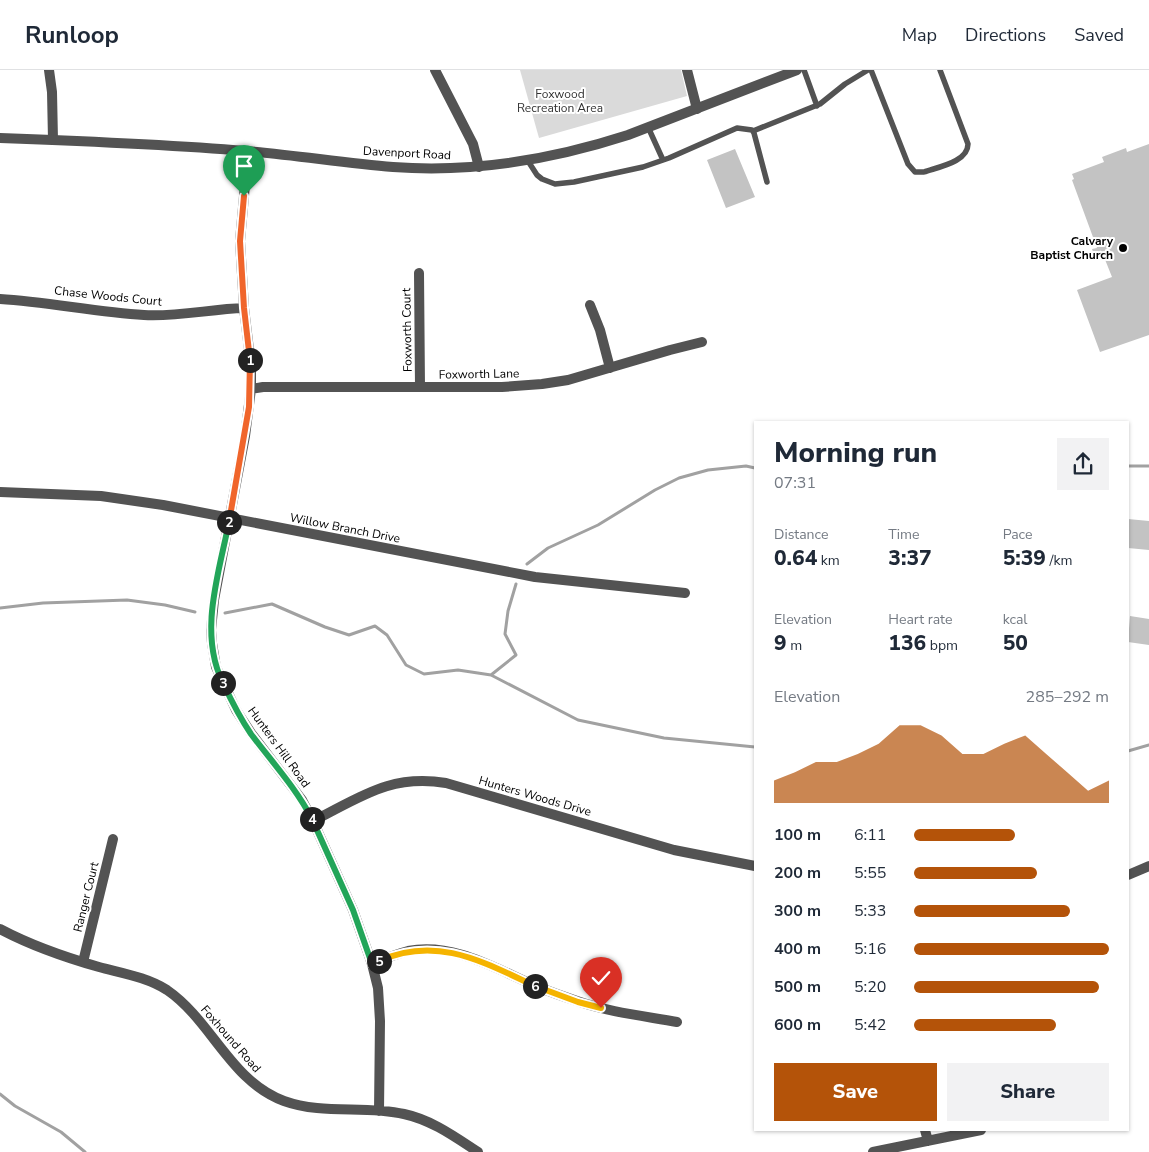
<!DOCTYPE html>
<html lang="en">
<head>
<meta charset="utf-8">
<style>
  :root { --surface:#fff; --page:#f2f2f3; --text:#1f2937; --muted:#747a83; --line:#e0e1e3; --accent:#b45309 }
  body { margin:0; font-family:"Nunito Sans",sans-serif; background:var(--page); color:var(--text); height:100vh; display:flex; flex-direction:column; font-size:19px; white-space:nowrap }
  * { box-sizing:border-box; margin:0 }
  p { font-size:16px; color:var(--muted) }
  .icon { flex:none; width:28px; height:28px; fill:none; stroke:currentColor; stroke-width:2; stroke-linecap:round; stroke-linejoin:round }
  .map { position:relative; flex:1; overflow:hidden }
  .details { position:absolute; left:754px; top:351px; width:375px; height:710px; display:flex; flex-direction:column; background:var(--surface); border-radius:0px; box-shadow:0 1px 4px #0004 }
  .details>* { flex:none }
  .pin { position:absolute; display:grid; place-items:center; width:42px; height:42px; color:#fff; margin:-51px -21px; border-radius:50% 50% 50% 0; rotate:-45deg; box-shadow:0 0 5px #0007 }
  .pin .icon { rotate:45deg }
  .km { position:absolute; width:25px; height:25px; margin:-12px; border-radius:50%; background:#222; color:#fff; font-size:14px; line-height:25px; text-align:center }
  .round { display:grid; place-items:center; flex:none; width:52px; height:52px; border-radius:0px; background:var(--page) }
  .headline { display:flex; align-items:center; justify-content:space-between; height:85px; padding:0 20px }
  h1 { font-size:28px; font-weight:800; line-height:38px }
  .stats { display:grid; grid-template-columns:repeat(3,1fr); gap:8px; height:85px; padding:5px 20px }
  .stats div { display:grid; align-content:center }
  .stats b { font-size:21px; font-weight:800 }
  .stats small { font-size:14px; font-weight:400 }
  .stats p { font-size:14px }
  .chart { height:140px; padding:10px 20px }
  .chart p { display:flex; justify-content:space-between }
  .chart svg { width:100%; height:90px; margin-top:5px; fill:var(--accent); opacity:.7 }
  .primary-button { display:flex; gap:10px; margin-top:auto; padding:10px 20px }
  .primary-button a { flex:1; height:58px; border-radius:0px; background:var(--accent); color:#fff; font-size:20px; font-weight:800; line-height:58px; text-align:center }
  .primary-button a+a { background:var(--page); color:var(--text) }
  ul { padding:0 20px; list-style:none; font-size:16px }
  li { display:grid; grid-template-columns:80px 60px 1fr; align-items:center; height:38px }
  li i { height:12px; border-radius:6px; background:var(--accent) }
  header { display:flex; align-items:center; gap:30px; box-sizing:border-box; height:70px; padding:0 25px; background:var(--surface); border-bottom:1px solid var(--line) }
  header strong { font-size:24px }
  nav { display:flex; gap:28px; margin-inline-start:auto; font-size:18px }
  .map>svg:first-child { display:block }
  .green { fill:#dadada }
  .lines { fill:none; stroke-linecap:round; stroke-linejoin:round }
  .stream { stroke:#a1a1a1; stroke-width:3 }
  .building { fill:#c3c3c3 }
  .service { stroke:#535353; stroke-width:5.5 }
  .minor { stroke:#535353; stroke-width:10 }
  .tertiary { stroke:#535353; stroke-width:10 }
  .split-1-casing { stroke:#fff; stroke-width:10 }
  .split-2-casing { stroke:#fff; stroke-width:10 }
  .split-3-casing { stroke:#fff; stroke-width:10 }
  .split-4-casing { stroke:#fff; stroke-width:10 }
  .split-5-casing { stroke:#fff; stroke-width:10 }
  .split-6-casing { stroke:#fff; stroke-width:10 }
  .split-7-casing { stroke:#fff; stroke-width:10 }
  .split-1 { stroke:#f0652b; stroke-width:6 }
  .split-2 { stroke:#f0652b; stroke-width:6 }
  .split-3 { stroke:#22a559; stroke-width:6 }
  .split-4 { stroke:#22a559; stroke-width:6 }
  .split-5 { stroke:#22a559; stroke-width:6 }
  .split-6 { stroke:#f5b400; stroke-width:6 }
  .split-7 { stroke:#f5b400; stroke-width:6 }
  .poi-dot { fill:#000; stroke:#fff; stroke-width:2 }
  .labels { text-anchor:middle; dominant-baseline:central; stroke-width:4; stroke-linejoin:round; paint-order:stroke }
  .park-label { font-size:12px; fill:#313131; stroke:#fff }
  .street-label { font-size:12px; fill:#000; stroke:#fff }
  .poi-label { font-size:12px; font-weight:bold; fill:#000; stroke:#fff; text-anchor:end }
</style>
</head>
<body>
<header>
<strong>Runloop</strong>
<nav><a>Map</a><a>Directions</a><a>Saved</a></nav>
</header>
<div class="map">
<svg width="1149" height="1082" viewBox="0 0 1149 1082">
  <rect width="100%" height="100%" fill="#fff"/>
  <!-- green -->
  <path class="green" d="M520,0H681L687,26L539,68Z"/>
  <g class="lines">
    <!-- stream -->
    <path class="stream" d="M1128,396H1149
      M527,494L548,478L598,455L655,420L679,408L708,400L746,396L755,398
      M0,538L43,533L127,530L165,535L195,542
      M225,543L272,534L325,557L349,565L375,556L387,565L406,595L424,604L458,600L491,605L578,650L664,668L755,677
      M491,605L516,585L505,564L508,541L516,514
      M1128,681L1149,675
      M0,1024L15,1036L61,1062L85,1082"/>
  </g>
  <!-- building -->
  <path class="building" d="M1149,74V265L1100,282L1077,220L1112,207L1104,187L1096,190L1092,179L1097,178L1072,110L1074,109L1072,104L1104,92L1102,87L1126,78L1127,82Z
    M735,79L755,127L726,138L707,90Z
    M1128,449L1149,451V480L1128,478Z
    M1130,546L1149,549V575L1128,572Z"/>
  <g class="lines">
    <!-- service -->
    <path class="service" d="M804,0L817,36
      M871,0L908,94L915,102H924C938,97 968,92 968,74L940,0
      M648,57L663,90
      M753,61L820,34L845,14L868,0
      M528,91L537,105L542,109L555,114L574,112L643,97L669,88L737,58L752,60L754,63L767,112"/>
    <!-- minor -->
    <path class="minor" d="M49,0L52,22L53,70
      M435,0L473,74L479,97
      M687,0L697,39
      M248,81L240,171L244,238L251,296V319L245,366L214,530L211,560L212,573L216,597L236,640L251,663L302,730L313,751L353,840L372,894L378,918L380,951L379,1041
      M419,203L420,317
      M0,229C48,232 96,242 144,245C177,247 211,239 244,238
      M590,235L600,260L610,298
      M251,319L263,317H502L542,314L568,310L670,280L702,272
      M0,422L101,426L163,435L535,507L685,523
      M313,751C361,727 390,704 446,713L674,780L755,796
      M1128,805L1149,796
      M0,859C32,876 64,887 99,897C121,903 147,907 167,920C212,951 230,1011 284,1031C323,1045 364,1035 404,1044C432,1050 455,1067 478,1082
      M83,892L113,769
      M372,894C384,889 396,884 408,881C456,872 499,901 541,918C553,923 565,927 577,931C609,942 644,946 677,952
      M925,1060L928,1071
      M873,1082L981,1060"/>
    <!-- tertiary -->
    <path class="tertiary" d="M0,68C82,71 164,74 246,81C295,85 344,93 393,97C473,103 551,90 628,65L797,0"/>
  </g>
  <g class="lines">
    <!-- split-1 casing -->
    <g class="split-1-casing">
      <path id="split-1" d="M244,126L240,171L244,238L250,290"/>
    </g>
    <!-- split-2 casing -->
    <g class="split-2-casing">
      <path id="split-2" d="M229,452L249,337L250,290"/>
    </g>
    <!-- split-3 casing -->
    <g class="split-3-casing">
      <path id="split-3" d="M223,613C198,563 219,503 229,452"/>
    </g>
    <!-- split-4 casing -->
    <g class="split-4-casing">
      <path id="split-4" d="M223,613C231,630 240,648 251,664C272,692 296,718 312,749"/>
    </g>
    <!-- split-5 casing -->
    <g class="split-5-casing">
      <path id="split-5" d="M312,749L353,840L372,894L379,891"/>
    </g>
    <!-- split-6 casing -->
    <g class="split-6-casing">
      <path id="split-6" d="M379,891C437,865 483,892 535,916"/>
    </g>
    <!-- split-7 casing -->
    <g class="split-7-casing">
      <path id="split-7" d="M535,916L578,932L601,938"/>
    </g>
    <!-- split-1 -->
    <use href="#split-1" class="split-1"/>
    <!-- split-2 -->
    <use href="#split-2" class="split-2"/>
    <!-- split-3 -->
    <use href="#split-3" class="split-3"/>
    <!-- split-4 -->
    <use href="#split-4" class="split-4"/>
    <!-- split-5 -->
    <use href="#split-5" class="split-5"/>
    <!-- split-6 -->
    <use href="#split-6" class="split-6"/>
    <!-- split-7 -->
    <use href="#split-7" class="split-7"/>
  </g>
  <!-- markers -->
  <circle class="poi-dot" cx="1123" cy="178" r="5"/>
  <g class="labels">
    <!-- park labels -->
    <g class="park-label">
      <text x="560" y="24">Foxwood<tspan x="560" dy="14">Recreation Area</tspan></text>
    </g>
    <!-- street labels -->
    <g class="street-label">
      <text transform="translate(407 83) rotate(3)">Davenport Road</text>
      <text transform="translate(108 226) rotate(6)">Chase Woods Court</text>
      <text transform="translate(407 260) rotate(-91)">Foxworth Court</text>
      <text transform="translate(479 304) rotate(-1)">Foxworth Lane</text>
      <text transform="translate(345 458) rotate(11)">Willow Branch Drive</text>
      <text transform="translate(279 677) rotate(54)">Hunters Hill Road</text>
      <text transform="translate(535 726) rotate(16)">Hunters Woods Drive</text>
      <text transform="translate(86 827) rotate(-76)">Ranger Court</text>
      <text transform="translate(231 969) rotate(49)">Foxhound Road</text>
    </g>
    <!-- poi labels -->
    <g class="poi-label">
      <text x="1113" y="171">Calvary<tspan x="1113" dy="14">Baptist Church</tspan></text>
    </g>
  </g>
</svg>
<div class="pin" style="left:244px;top:126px;background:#1e9e55"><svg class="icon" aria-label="arrive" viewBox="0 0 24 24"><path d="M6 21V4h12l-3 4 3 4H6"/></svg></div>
<div class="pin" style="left:601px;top:938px;background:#d93025"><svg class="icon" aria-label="check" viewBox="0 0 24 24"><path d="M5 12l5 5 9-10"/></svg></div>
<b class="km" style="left:250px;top:290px">1</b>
<b class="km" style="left:229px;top:452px">2</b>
<b class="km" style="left:223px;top:613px">3</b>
<b class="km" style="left:312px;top:749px">4</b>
<b class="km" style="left:379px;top:891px">5</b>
<b class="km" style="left:535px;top:916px">6</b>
<section class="details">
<div class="headline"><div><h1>Morning run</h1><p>07:31</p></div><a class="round"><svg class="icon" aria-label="share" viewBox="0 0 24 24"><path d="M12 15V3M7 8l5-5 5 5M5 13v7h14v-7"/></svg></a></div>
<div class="stats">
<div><p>Distance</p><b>0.64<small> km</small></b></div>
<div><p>Time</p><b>3:37</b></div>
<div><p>Pace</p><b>5:39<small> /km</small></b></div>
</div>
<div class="stats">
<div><p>Elevation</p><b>9<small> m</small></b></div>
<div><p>Heart rate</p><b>136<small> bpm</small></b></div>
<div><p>kcal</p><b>50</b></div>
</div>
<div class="chart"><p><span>Elevation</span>285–292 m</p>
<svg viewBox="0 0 160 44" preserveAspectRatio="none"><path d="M0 44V33L10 29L20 24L30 24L40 20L50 15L60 6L70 6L80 11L90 20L100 20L110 15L120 11L130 20L140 29L150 38L160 33V44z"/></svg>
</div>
<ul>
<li><b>100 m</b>6:11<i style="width:52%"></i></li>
<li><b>200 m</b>5:55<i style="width:63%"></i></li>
<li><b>300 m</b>5:33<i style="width:80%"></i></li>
<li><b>400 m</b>5:16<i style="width:100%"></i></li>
<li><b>500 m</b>5:20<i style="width:95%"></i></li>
<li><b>600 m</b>5:42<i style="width:73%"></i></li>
</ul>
<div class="primary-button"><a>Save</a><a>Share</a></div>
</section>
</div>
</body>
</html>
